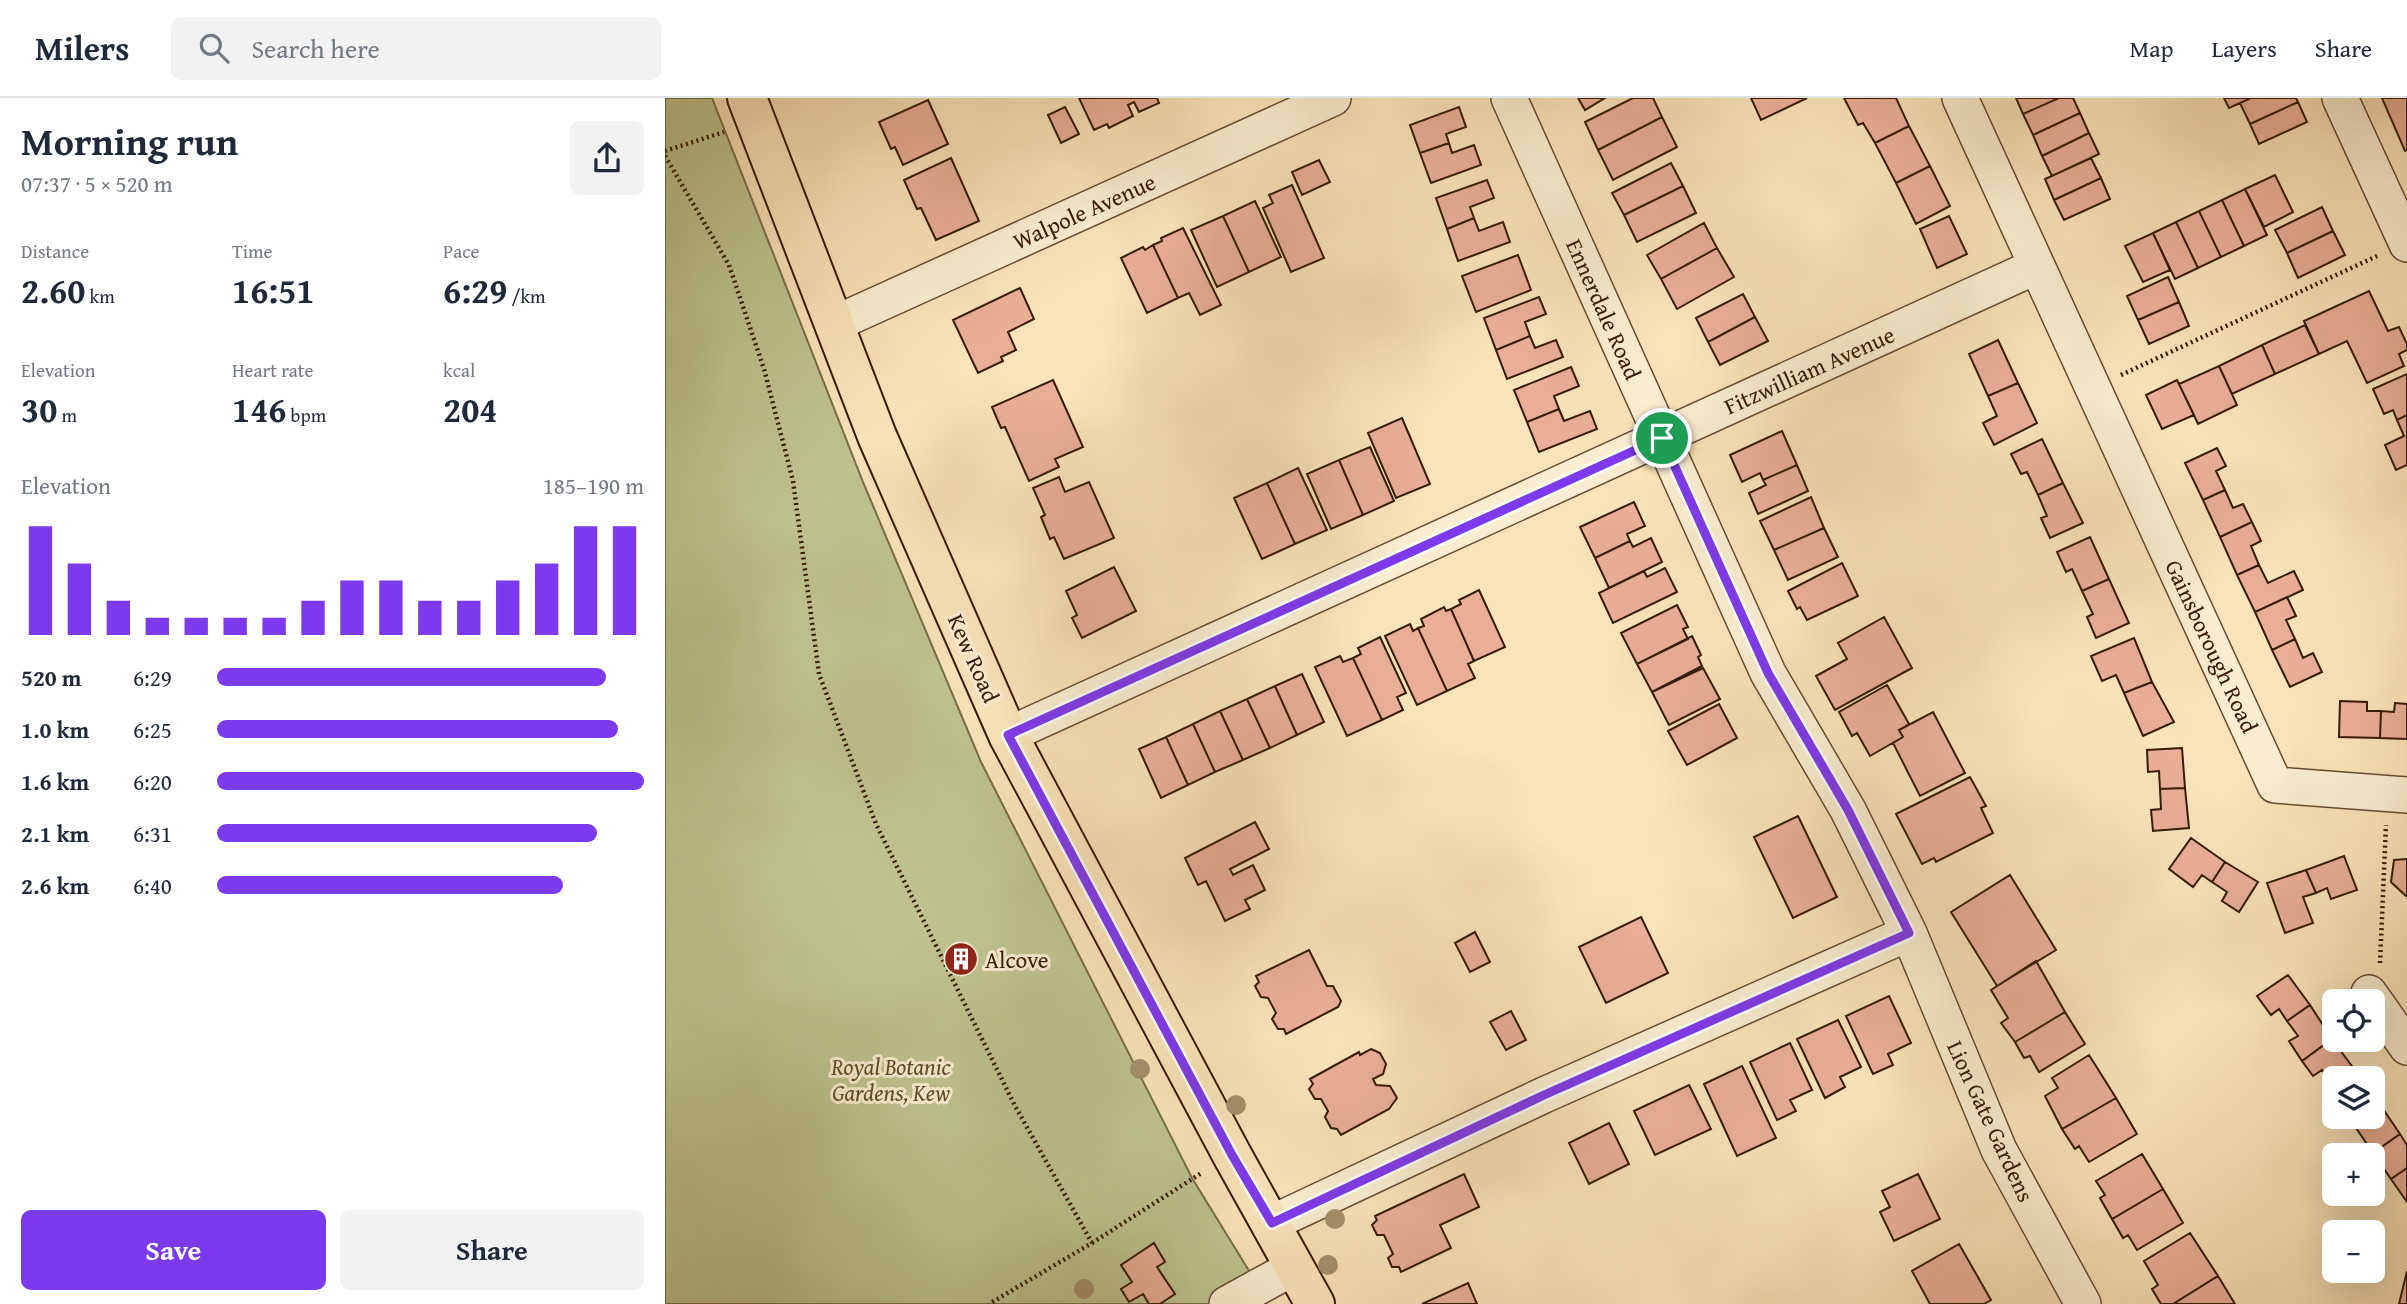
<!DOCTYPE html>
<html lang="en">
<head>
<meta charset="utf-8">
<style>
  :root { --surface:#fff; --page:#f2f2f3; --text:#1f2937; --muted:#747a83; --line:#e0e1e3; --accent:#7c3aed }
  body { margin:0; font-family:"Gentium Book Plus",serif; background:var(--page); color:var(--text); height:100vh; display:flex; flex-direction:column; font-size:26px; white-space:nowrap }
  * { box-sizing:border-box; margin:0 }
  p { font-size:23px; color:var(--muted) }
  .icon { flex:none; width:38px; height:38px; fill:none; stroke:currentColor; stroke-width:2; stroke-linecap:round; stroke-linejoin:round }
  .map { position:relative; flex:1; overflow:hidden }
  .panel { display:flex; flex-direction:column; background:var(--surface); width:665px }
  .panel>* { flex:none }
  .fabs { position:absolute; left:1657px; top:891px; display:grid; gap:14px }
  .fabs a { display:grid; place-items:center; width:63px; height:63px; border-radius:10px; background:var(--surface); box-shadow:0 7px 28px #0002; font-size:35px }
  .pin { position:absolute; display:grid; place-items:center; width:60px; height:60px; color:#fff; margin:-30px; border:4px solid #fff; border-radius:50%; box-shadow:0 2px 7px #0007 }
  .round { display:grid; place-items:center; flex:none; width:74px; height:74px; border-radius:10px; background:var(--page) }
  .summary { display:flex; align-items:center; justify-content:space-between; height:119px; padding:0 21px }
  h1 { font-size:38px; font-weight:800; line-height:52px }
  .stats { display:grid; grid-template-columns:repeat(3,1fr); gap:10px; height:119px; padding:7px 21px }
  .stats div { display:grid; align-content:center }
  .stats b { font-size:35px; font-weight:800 }
  .stats small { font-size:19px; font-weight:400 }
  .stats p { font-size:19px }
  .chart { height:196px; padding:14px 21px }
  .chart p { display:flex; justify-content:space-between }
  .chart svg { width:100%; height:126px; margin-top:7px; stroke:var(--accent); stroke-width:6 }
  .button { display:flex; gap:14px; margin-top:auto; padding:14px 21px }
  .button a { flex:1; height:80px; border-radius:10px; background:var(--accent); color:#fff; font-size:28px; font-weight:800; line-height:80px; text-align:center }
  .button a+a { background:var(--page); color:var(--text) }
  ul { padding:0 21px; list-style:none; font-size:23px }
  li { display:grid; grid-template-columns:112px 84px 1fr; align-items:center; height:52px }
  li i { height:18px; border-radius:9px; background:var(--accent) }
  header { display:flex; align-items:center; gap:42px; box-sizing:border-box; height:98px; padding:0 35px; background:var(--surface); border-bottom:2px solid var(--line) }
  header strong { font-size:33px }
  nav { display:flex; gap:38px; margin-inline-start:auto; font-size:24px }
  .search { width:490px; height:63px; background:var(--page); display:flex; align-items:center; gap:18px; box-sizing:border-box; padding:0 24px; border-radius:10px; color:var(--muted); font-size:26px }
  main { display:flex; flex:1; min-height:0 }
  .map>svg:first-child { display:block }
  .green { fill:#bec38e; stroke:#7a6e48; stroke-width:2 }
  .building { fill:#e9af95; stroke:#361a02; stroke-width:2 }
  .lines { fill:none; stroke-linecap:round; stroke-linejoin:round }
  .minor-casing { stroke:#674c30; stroke-width:38 }
  .major-casing { stroke:#361a02; stroke-width:42 }
  .path { stroke:#361a02; stroke-width:4.5; stroke-dasharray:2 3.5; stroke-linecap:butt }
  .minor { stroke:#fbedd1; stroke-width:35 }
  .major { stroke:#f9e3b8; stroke-width:38 }
  .tree { fill:#a4906b }
  .route-casing { stroke:#fff; stroke-width:14 }
  .route { stroke:#7c3aed; stroke-width:9 }
  .labels { text-anchor:middle; dominant-baseline:central; stroke-width:6; stroke-linejoin:round; paint-order:stroke }
  .street-label { font-size:23px; fill:#361a02; stroke:#fbedd1 }
  .poi-label { font-size:23px; fill:#361a02; stroke:#fbedd1; text-anchor:start }
  .park-label { font-size:23px; font-style:italic; fill:#5f4d2c; stroke:#fbedd1 }
</style>
</head>
<body>
<header>
<strong>Milers</strong>
<div class="search"><svg class="icon" aria-label="search" viewBox="0 0 24 24"><circle cx="10" cy="10" r="6"/><path d="M15 15l6 6"/></svg>Search here</div>
<nav><a>Map</a><a>Layers</a><a>Share</a></nav>
</header>
<main>
<section class="panel">
<div class="summary"><div><h1>Morning run</h1><p>07:37 · 5 × 520 m</p></div><a class="round"><svg class="icon" aria-label="share" viewBox="0 0 24 24"><path d="M12 15V3M7 8l5-5 5 5M5 13v7h14v-7"/></svg></a></div>
<div class="stats">
<div><p>Distance</p><b>2.60<small> km</small></b></div>
<div><p>Time</p><b>16:51</b></div>
<div><p>Pace</p><b>6:29<small> /km</small></b></div>
</div>
<div class="stats">
<div><p>Elevation</p><b>30<small> m</small></b></div>
<div><p>Heart rate</p><b>146<small> bpm</small></b></div>
<div><p>kcal</p><b>204</b></div>
</div>
<div class="chart"><p><span>Elevation</span>185–190 m</p>
<svg viewBox="0 0 160 44" preserveAspectRatio="none"><path d="M5 44V6M15 44V19M25 44V32M35 44V38M45 44V38M55 44V38M65 44V38M75 44V32M85 44V25M95 44V25M105 44V32M115 44V32M125 44V25M135 44V19M145 44V6M155 44V6"/></svg>
</div>
<ul>
<li><b>520 m</b>6:29<i style="width:91%"></i></li>
<li><b>1.0 km</b>6:25<i style="width:94%"></i></li>
<li><b>1.6 km</b>6:20<i style="width:100%"></i></li>
<li><b>2.1 km</b>6:31<i style="width:89%"></i></li>
<li><b>2.6 km</b>6:40<i style="width:81%"></i></li>
</ul>
<div class="button"><a>Save</a><a>Share</a></div>
</section>
<div class="map">
<svg width="1742" height="1206" viewBox="0 0 1742 1206">
  <rect width="100%" height="100%" fill="#f9e3b8"/>
  <filter id="stains"><feTurbulence type="fractalNoise" baseFrequency=".00286" numOctaves="4"/><feColorMatrix values="0 0 0 0 .2 0 0 0 0 .09 0 0 0 0 .02 0 0 0 .5 -.17"/></filter>
  <radialGradient id="worn" r=".72"><stop offset=".6" stop-color="#630" stop-opacity="0"/><stop offset="1" stop-color="#630" stop-opacity=".3"/></radialGradient>
  <!-- green -->
  <path class="green" d="M0,0H47L198,384L316,664L527,1080L586,1176L594,1206H0Z"/>
  <!-- building -->
  <path class="building" d="M414,0H492L494,5L474,14L469,4L463,7L468,18L444,30L442,26L429,32Z
    M913,0H940L920,12Z
    M968,0H988L997,19L933,52L920,24Z
    M1086,0H1142L1096,22Z
    M1179,0H1231L1244,28L1210,45L1198,25L1193,27Z
    M1351,0H1394L1358,16Z
    M1394,0H1408L1415,15L1368,37L1358,16Z
    M1559,0H1586L1564,10Z
    M1586,0H1631L1633,4L1585,26L1575,5Z
    M1717,0H1742V52L1740,53Z
    M263,2L283,46L238,67L230,49L226,51L214,24Z
    M1633,4L1642,24L1594,46L1585,26Z
    M400,9L414,36L396,45L383,17Z
    M794,9L801,29L781,36L784,45L755,55L745,27Z
    M1415,15L1424,35L1377,58L1368,37Z
    M997,19L1012,49L948,82L933,52Z
    M1244,28L1265,68L1231,85L1210,45Z
    M1424,35L1434,56L1387,78L1377,58Z
    M784,45L787,55L809,47L816,67L766,85L755,55Z
    M286,60L314,123L271,142L256,110L252,111L239,82Z
    M1426,60L1436,80L1389,102L1380,81Z
    M654,62L665,84L637,97L627,74Z
    M1006,65L1018,88L959,117L947,95Z
    M1265,68L1285,108L1251,126L1231,85Z
    M1610,77L1628,114L1599,129L1580,91Z
    M1436,80L1445,101L1399,122L1389,102Z
    M822,82L829,100L805,109L809,120L782,131L771,100Z
    M627,87L659,160L626,174L598,110L608,105L604,97Z
    M1018,88L1031,115L972,144L959,117Z
    M1580,91L1602,137L1579,148L1557,102Z
    M1557,102L1579,148L1556,159L1534,113Z
    M590,103L616,159L584,174L558,118Z
    M1657,109L1668,133L1622,155L1610,132Z
    M1534,113L1556,159L1533,170L1511,124Z
    M558,118L584,174L552,189L526,132Z
    M1284,118L1302,156L1272,170L1255,131Z
    M809,120L814,133L838,124L845,144L793,163L782,131Z
    M1511,124L1533,170L1510,181L1488,135Z
    M1039,125L1052,150L996,181L982,157Z
    M518,130L556,207L535,217L524,195L513,200L488,147L497,143L496,140Z
    M1668,133L1680,157L1633,180L1622,155Z
    M1488,135L1505,172L1478,184L1460,148Z
    M488,147L513,200L482,215L456,160L478,149L480,152Z
    M1052,150L1069,179L1012,211L996,181Z
    M853,157L866,192L811,214L797,178Z
    M1503,179L1514,204L1473,222L1462,198Z
    M355,190L369,221L343,234L351,252L336,259L338,263L313,275L288,222Z
    M1704,193L1723,233L1734,229L1742,246V252L1734,256L1739,268L1702,285L1682,243L1654,256L1639,223Z
    M1078,196L1090,219L1043,244L1031,220Z
    M874,199L881,216L860,224L865,238L831,252L819,220Z
    M1514,204L1524,228L1484,246L1473,222Z
    M1090,219L1103,243L1055,267L1043,244Z
    M1640,227L1654,256L1610,276L1597,247Z
    M865,238L870,250L891,242L898,259L842,281L831,252Z
    M1333,242L1353,285L1323,298L1304,256Z
    M1597,247L1610,276L1567,296L1554,268Z
    M1554,268L1572,307L1533,326L1514,286Z
    M906,269L914,288L889,298L894,311L862,324L849,292Z
    M1742,276V317L1732,322L1728,312L1719,316L1708,291Z
    M388,282L418,349L390,361L394,369L364,383L340,329L336,330L327,309Z
    M1512,282L1529,317L1497,331L1481,297Z
    M1353,285L1372,325L1329,347L1318,325L1332,318L1323,298Z
    M894,311L899,323L925,313L932,331L874,354L862,324Z
    M1742,317V367L1731,372L1720,347L1739,338L1732,322Z
    M737,320L765,386L731,400L703,335Z
    M1117,333L1132,367L1098,382L1095,375L1077,384L1065,357Z
    M1377,341L1398,385L1373,397L1362,374L1356,376L1346,356Z
    M705,349L729,403L698,417L674,362Z
    M1552,350L1561,368L1551,373L1560,392L1538,402L1520,365Z
    M674,362L698,417L666,431L642,376Z
    M1132,367L1143,393L1093,416L1084,395L1101,387L1098,382Z
    M633,370L662,432L630,446L602,385Z
    M394,379L400,394L424,384L449,440L399,461L389,439L385,441L376,419L380,417L368,390Z
    M602,385L630,446L597,461L569,400Z
    M1398,385L1418,425L1385,440L1376,420L1382,418L1373,397Z
    M1560,392L1568,410L1578,406L1587,424L1555,439L1538,402Z
    M1146,399L1159,430L1109,452L1095,423Z
    M969,404L980,428L962,436L965,443L930,460L915,429Z
    M1587,424L1596,443L1586,448L1594,467L1572,477L1555,439Z
    M1159,430L1173,459L1123,482L1109,452Z
    M1425,439L1444,481L1417,493L1407,471L1401,474L1392,454Z
    M986,440L997,464L944,490L930,460L965,443L968,449Z
    M1177,465L1193,498L1142,522L1135,509L1132,511L1123,493Z
    M1594,467L1603,485L1629,473L1638,492L1590,514L1572,477Z
    M449,469L471,513L417,540L407,520L412,517L401,493Z
    M1000,470L1012,494L948,525L934,495L979,473L982,479Z
    M1444,481L1464,525L1431,540L1422,519L1428,516L1417,493Z
    M814,492L840,549L809,563L786,511L796,506L794,502Z
    M1622,499L1631,518L1621,522L1630,541L1607,552L1590,514Z
    M1012,507L1023,529L1018,531L1023,541L972,566L956,535Z
    M779,509L781,513L786,511L809,563L803,566L810,580L782,593L753,530L759,528L756,521Z
    M1219,519L1247,570L1170,612L1151,578L1182,561L1173,545Z
    M745,526L748,533L753,530L782,593L752,607L720,538Z
    M1027,538L1036,557L1033,559L1037,568L987,594L972,566Z
    M715,539L741,595L732,599L738,612L717,622L688,560L696,556L693,550Z
    M1469,540L1487,584L1459,595L1451,577L1437,583L1426,558Z
    M1630,541L1638,560L1648,555L1657,574L1625,589L1607,552Z
    M675,558L678,564L688,560L717,622L682,638L650,569Z
    M1038,570L1055,601L1004,627L987,594Z
    M637,576L659,624L632,637L610,588Z
    M1487,584L1509,624L1478,638L1459,595Z
    M1222,587L1244,626L1234,632L1238,639L1205,658L1192,635L1187,638L1174,614Z
    M610,588L632,637L605,650L582,601Z
    M582,601L605,650L578,662L555,613Z
    M1675,603L1702,604V613H1716L1715,640L1674,639Z
    M1730,605L1742,606V641L1715,640L1716,613L1729,614Z
    M1054,606L1072,640L1022,667L1003,633Z
    M555,613L578,662L550,674L528,626Z
    M1268,614L1300,675L1255,698L1228,645L1238,639L1234,632Z
    M528,626L550,674L523,687L501,639Z
    M501,639L523,687L496,700L474,651Z
    M1517,650L1520,690L1495,691L1494,673L1483,674L1482,652Z
    M1305,679L1321,708L1316,710L1328,735L1271,764L1269,760L1257,766L1231,716Z
    M1520,690L1524,730L1488,733L1486,712L1496,711L1495,691Z
    M1133,718L1172,799L1128,820L1089,739Z
    M590,724L604,751L565,771L568,777L588,767L600,792L580,802L585,811L560,823L541,783L533,787L520,760Z
    M1526,740L1560,764L1547,784L1537,777L1528,789L1504,771Z
    M1679,758L1692,792L1666,801L1662,790L1651,795L1641,772Z
    M1742,761V798H1741L1726,784L1729,762Z
    M1560,764L1593,784L1574,814L1557,803L1562,794L1547,784Z
    M1641,772L1651,795L1638,799L1648,825L1620,835L1602,785Z
    M1345,777L1391,852L1332,888L1286,814Z
    M976,819L1003,875L941,905L914,849Z
    M810,834L825,864L805,874L790,845Z
    M295,851L305,866L297,870L288,856Z
    M644,852L662,888H668L676,903L673,909L621,936L619,931H613L607,921L611,915L603,900L596,899L590,888L594,884L591,878Z
    M1371,863L1400,914L1350,944L1336,925L1343,920L1326,892Z
    M1623,877L1645,907L1622,923L1614,911L1606,917L1592,898Z
    M1224,898L1246,945L1223,956L1228,967L1208,976L1181,918Z
    M1645,907L1667,941L1637,963L1624,943L1633,938L1622,923Z
    M846,913L861,942L841,952L825,924Z
    M1400,914L1420,946L1374,974L1365,958L1359,960L1350,944Z
    M1173,922L1196,969L1175,979L1180,989L1160,1000L1132,941Z
    M1667,941L1689,971L1676,980H1670V985L1667,987L1657,972L1648,978L1637,963Z
    M1125,945L1147,992L1125,1002L1131,1013L1112,1022L1085,964Z
    M706,951L715,955L721,966L718,976L708,981L711,987L725,988L732,1000L724,1011L676,1037L672,1031L666,1030L660,1019L663,1013L656,1001H650L644,991L648,986L645,981L694,954L695,957Z
    M1424,957L1451,1000L1397,1031L1380,998L1393,990L1387,980Z
    M1077,968L1111,1040L1072,1058L1039,986Z
    M1024,987L1046,1031L990,1057L969,1013Z
    M1451,1000L1472,1036L1424,1064L1414,1048L1410,1051L1397,1031Z
    M1714,1005L1735,1036L1708,1055L1687,1024L1695,1018H1708V1009Z
    M944,1025L964,1066L924,1086L904,1045Z
    M1735,1036L1742,1047V1070L1726,1081L1708,1055Z
    M1477,1056L1498,1091L1447,1121L1435,1100L1440,1097L1431,1083Z
    M1742,1070V1104L1726,1081Z
    M799,1076L814,1109L775,1127L786,1150L736,1174L734,1169H727L723,1160L728,1156L719,1137H712L707,1127L712,1122L710,1118Z
    M1253,1076L1275,1121L1229,1143L1215,1114L1225,1109L1217,1093Z
    M1498,1091L1518,1125L1472,1152L1463,1137L1458,1140L1447,1121Z
    M1525,1135L1553,1178L1508,1206H1496L1487,1191L1493,1187L1479,1163Z
    M489,1145L500,1164L492,1169L510,1196L495,1206H484L478,1196L464,1204L456,1191L467,1184L456,1167Z
    M1294,1146L1326,1202L1319,1206H1265L1247,1173Z
    M1742,1173V1206H1734Z
    M1553,1178L1570,1206H1508Z
    M803,1185L812,1206H757Z"/>
  <g class="lines">
    <!-- minor casing -->
    <g class="minor-casing">
      <path id="minor" d="M844,0L1103,575L1183,712L1244,835L1334,1052L1418,1206
        M1295,0L1610,687L1742,697
        M1675,0L1742,146
        M169,226L668,0
        M343,637L1372,168
        M1704,895L1742,949
        M607,1125L879,997L1244,835
        M562,1206L613,1178L631,1170"/>
    </g>
    <!-- major casing -->
    <g class="major-casing">
      <path id="major" d="M82,0L212,338L343,637L567,1057L650,1206"/>
    </g>
    <!-- path -->
    <path class="path" d="M0,53L59,34
      M0,58L64,167L99,271L128,383L154,576L211,726L350,1008L427,1145L324,1206
      M1456,277L1712,158
      M1715,865L1721,727
      M427,1145L538,1074"/>
    <!-- minor -->
    <use href="#minor" class="minor"/>
    <!-- major -->
    <use href="#major" class="major"/>
  </g>
  <!-- trees -->
  <g class="tree">
    <circle cx="475" cy="971" r="10"/>
    <circle cx="571" cy="1007" r="10"/>
    <circle cx="670" cy="1121" r="10"/>
    <circle cx="663" cy="1167" r="10"/>
    <circle cx="419" cy="1191" r="10"/>
  </g>
  <g class="lines">
    <!-- route casing -->
    <g class="route-casing">
      <path id="route" d="M997,340L1103,575L1183,712L1244,835L879,997L607,1125L567,1057L343,637Z"/>
    </g>
    <!-- route -->
    <use href="#route" class="route"/>
  </g>
  <!-- icons -->
  <defs>
    <g id="building-disc" transform="scale(1.75)"><circle r="9.5" fill="#8f2418" stroke="#fbedd1"/><path d="M-4-6H4V6H1V3H-1V6H-4ZM-2.5-4.3h1.7v1.8h-1.7ZM.8-4.3h1.7v1.8H.8ZM-2.5-1h1.7V.8h-1.7ZM.8-1h1.7V.8H.8Z" fill="#fff"/></g>
  </defs>
  <g fill-rule="evenodd">
    <use href="#building-disc" x="296" y="861"/>
  </g>
  <g class="labels">
    <!-- street labels -->
    <g class="street-label">
      <text transform="translate(419 113) rotate(-24)">Walpole Avenue</text>
      <text transform="translate(939 211) rotate(66)">Ennerdale Road</text>
      <text transform="translate(1144 272) rotate(-24)">Fitzwilliam Avenue</text>
      <text transform="translate(1547 548) rotate(65)">Gainsborough Road</text>
      <text transform="translate(309 560) rotate(66)">Kew Road</text>
      <text transform="translate(1326 1023) rotate(65)">Lion Gate Gardens</text>
    </g>
    <!-- poi labels -->
    <g class="poi-label">
      <text x="320" y="861">Alcove</text>
    </g>
    <!-- park labels -->
    <g class="park-label">
      <text x="226" y="968">Royal Botanic<tspan x="226" dy="26">Gardens, Kew</tspan></text>
    </g>
  </g>
  <rect width="100%" height="100%" filter="url(#stains)"/>
  <rect width="100%" height="100%" fill="url(#worn)"/>
</svg>
<div class="fabs">
<a><svg class="icon" aria-label="locate" viewBox="0 0 24 24"><circle cx="12" cy="12" r="6"/><path d="M12 2v4M12 18v4M2 12h4M18 12h4"/></svg></a>
<a><svg class="icon" aria-label="layers" viewBox="0 0 24 24"><path d="M12 4l9 5-9 5-9-5zM3 14l9 5 9-5"/></svg></a>
<a>+</a>
<a>−</a>
</div>
<div class="pin" style="left:997px;top:340px;background:#1e9e55"><svg class="icon" aria-label="arrive" viewBox="0 0 24 24"><path d="M6 21V4h12l-3 4 3 4H6"/></svg></div>
</div>
</main>
</body>
</html>
